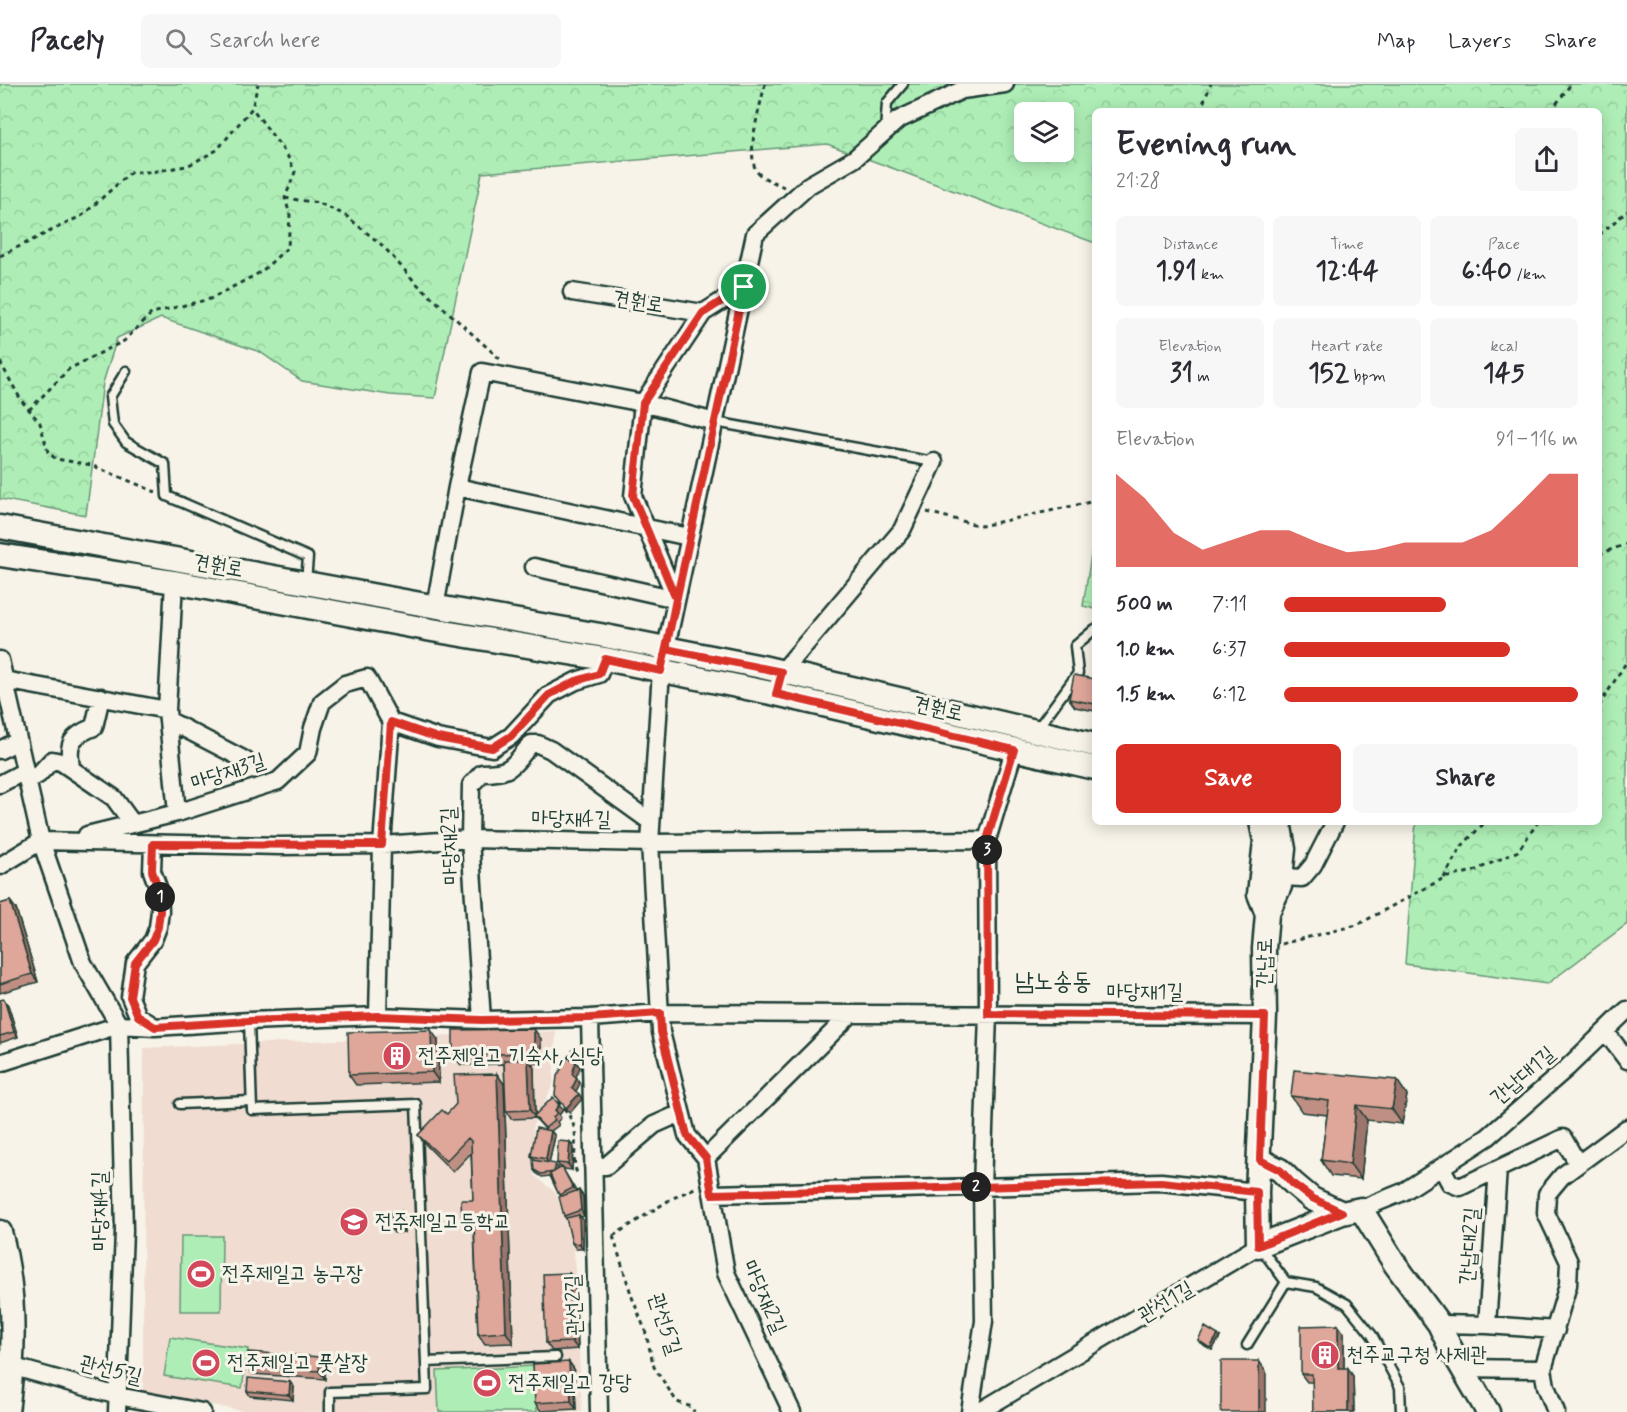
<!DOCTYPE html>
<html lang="en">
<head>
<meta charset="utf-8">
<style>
  :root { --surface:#fff; --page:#f7f7f7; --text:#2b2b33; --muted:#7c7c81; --line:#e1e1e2; --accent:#d93025 }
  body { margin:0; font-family:Mynerve,"Poor Story",sans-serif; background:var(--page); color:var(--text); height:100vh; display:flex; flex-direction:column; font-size:22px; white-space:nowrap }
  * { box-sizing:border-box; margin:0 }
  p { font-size:20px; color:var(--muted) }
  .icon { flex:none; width:33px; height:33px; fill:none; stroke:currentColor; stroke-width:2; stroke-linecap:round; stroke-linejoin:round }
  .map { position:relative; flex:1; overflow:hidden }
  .drawer { position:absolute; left:1092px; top:24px; width:510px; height:717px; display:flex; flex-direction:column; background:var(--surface); border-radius:9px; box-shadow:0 3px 15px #0003 }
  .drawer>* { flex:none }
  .fabs { position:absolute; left:1014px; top:18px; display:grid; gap:12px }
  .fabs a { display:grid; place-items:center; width:60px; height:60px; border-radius:9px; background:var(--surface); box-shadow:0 3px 15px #0003; font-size:30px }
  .pin { position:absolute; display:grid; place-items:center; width:51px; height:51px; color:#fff; margin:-26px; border:3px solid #fff; border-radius:50%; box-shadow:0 2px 6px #0007 }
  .km { position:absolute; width:30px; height:30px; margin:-15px; border-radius:50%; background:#222; color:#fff; font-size:16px; line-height:30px; text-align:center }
  .round { display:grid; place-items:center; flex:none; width:63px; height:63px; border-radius:9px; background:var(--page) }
  .overview { display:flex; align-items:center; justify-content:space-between; height:102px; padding:0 24px }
  h1 { font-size:33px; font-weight:700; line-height:45px }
  .figures { display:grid; grid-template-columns:repeat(3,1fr); gap:9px; height:102px; padding:6px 24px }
  .figures div { display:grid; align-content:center; border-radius:9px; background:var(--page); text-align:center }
  .figures b { font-size:26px; font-weight:700 }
  .figures small { font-size:16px; font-weight:400 }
  .figures p { font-size:16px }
  .chart { height:168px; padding:12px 24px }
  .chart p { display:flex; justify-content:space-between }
  .chart svg { width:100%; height:108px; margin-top:6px; fill:var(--accent); opacity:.7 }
  .cta { display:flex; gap:12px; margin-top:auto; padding:12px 24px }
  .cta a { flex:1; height:69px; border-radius:9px; background:var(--accent); color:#fff; font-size:24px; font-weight:700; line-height:69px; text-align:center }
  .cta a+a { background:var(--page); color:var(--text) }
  ul { padding:0 24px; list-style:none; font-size:20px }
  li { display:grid; grid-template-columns:96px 72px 1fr; align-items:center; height:45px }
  li i { height:15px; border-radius:8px; background:var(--accent) }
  header { display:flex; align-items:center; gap:36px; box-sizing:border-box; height:84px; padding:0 30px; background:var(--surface); border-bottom:2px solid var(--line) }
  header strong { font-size:28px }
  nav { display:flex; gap:33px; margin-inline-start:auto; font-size:21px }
  .search { width:420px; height:54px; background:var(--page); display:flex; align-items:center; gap:15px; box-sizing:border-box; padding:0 21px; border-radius:9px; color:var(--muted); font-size:22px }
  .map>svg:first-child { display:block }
  .built { fill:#f0dcd1 }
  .forest { fill:url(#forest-crowns); stroke:#669675; stroke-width:1.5; fill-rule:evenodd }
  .pitch { fill:#aeeeb6; stroke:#669675; stroke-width:1.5 }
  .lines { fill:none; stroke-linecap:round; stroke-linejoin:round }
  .lane-casing { stroke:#1f3d34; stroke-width:13 }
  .street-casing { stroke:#1f3d34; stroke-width:21 }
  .secondary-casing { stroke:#1f3d34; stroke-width:27 }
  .path { stroke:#1f3d34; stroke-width:3; stroke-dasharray:4.5 4.5; stroke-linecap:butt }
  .lane { stroke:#f7f3e8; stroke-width:8 }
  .street { stroke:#f7f3e8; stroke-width:16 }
  .secondary { stroke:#f7f3e8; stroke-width:22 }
  .wall { fill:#c08f84; stroke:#1f3d34; stroke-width:1.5 }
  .shaded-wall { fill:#9c746c; stroke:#1f3d34; stroke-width:1.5 }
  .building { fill:#dfa69a; stroke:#1f3d34; stroke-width:1.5 }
  .route-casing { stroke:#fff; stroke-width:12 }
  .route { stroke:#d93025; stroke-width:8 }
  .labels { text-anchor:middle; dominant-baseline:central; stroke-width:6; stroke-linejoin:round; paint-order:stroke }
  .street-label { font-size:21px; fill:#1f3d34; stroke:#f7f3e8 }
  .poi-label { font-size:21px; fill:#1f3d34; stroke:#f7f3e8; text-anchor:start }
  .quarter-label { font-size:24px; fill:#1f3d34; stroke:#f7f3e8 }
</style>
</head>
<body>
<header>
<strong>Pacely</strong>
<div class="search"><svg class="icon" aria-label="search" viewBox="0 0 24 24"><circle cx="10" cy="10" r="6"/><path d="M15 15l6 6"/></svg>Search here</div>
<nav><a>Map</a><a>Layers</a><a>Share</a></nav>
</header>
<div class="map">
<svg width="1627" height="1328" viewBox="0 0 1627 1328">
  <defs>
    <pattern id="forest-crowns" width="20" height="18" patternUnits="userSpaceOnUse" patternTransform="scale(1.5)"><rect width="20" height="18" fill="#aeeeb6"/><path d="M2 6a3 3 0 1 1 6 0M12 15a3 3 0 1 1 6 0" fill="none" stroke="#95cd9d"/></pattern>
  </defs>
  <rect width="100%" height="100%" fill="#f7f3e8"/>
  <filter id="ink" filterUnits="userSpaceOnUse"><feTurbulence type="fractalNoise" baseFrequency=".0167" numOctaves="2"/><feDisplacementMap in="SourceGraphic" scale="12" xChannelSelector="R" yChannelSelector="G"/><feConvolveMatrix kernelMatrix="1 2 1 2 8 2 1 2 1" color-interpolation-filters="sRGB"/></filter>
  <g filter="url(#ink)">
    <!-- built -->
    <path class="built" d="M556,947L553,1001L533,1041L534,1091L556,1109L574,1166L582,1328H250L143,1309L144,964Z"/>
    <!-- forest -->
    <path class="forest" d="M0,0H1627V840L1547,900L1405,880L1416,738H1599V27H1095V159L827,60L482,89L435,314L390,311L302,297L260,268L161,234L117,254L103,299L86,431L0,415ZM1024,28H1064V68H1024Z
      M1095,446V525L1083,522Z"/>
    <!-- pitch -->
    <path class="pitch" d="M181,1152H222L221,1227H180Z
      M170,1253L248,1265L242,1304L164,1292Z
      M535,1282L537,1328H439L437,1287Z"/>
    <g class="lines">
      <!-- lane casing -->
      <g class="lane-casing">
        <path id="lane" d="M885,47L887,19L903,0
          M126,287L110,313L113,340L126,358L165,380L167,412L308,473L306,498
          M715,338L934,378
          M1037,645L1078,589L1075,562L1095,545
          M249,937L252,1026L416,1020L427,1305L330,1308V1328
          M180,1020L251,1017
          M1260,1163L1286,1198L1316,1203L1347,1220L1372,1251L1400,1303L1401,1328
          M1247,1261L1286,1198
          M426,1278L556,1273"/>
      </g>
      <!-- street casing -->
      <g class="street-casing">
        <path id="street" d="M572,208L703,229L744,203
          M457,403L689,453
          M534,483L676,515
          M174,498L167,626L177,729
          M676,515L633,412L643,319L703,229
          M435,523L457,403L482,288L643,319L715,338
          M0,576L41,757L83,879L119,941L124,1147L117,1328
          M4,596L167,626
          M776,610L782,588L902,446L934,378
          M168,636L245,676
          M391,638L438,654L492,664L511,652L549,611L576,597L599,590L605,575
          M0,666L18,657
          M71,683C67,659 71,652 94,643L101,613
          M27,696L38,691L52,676L61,678L114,714L133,740
          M0,700L25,687
          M87,751L177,729L278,697L308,669L313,644L322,618L345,600L367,594L391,638L382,761L378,932
          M153,760L152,787L159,806L160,827L158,843L153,856L135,879L130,913L138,932L155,943
          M0,782L41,757L280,762L382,761L470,755L650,759L987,756
          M1281,793L1302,794L1313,781L1335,738
          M590,934L599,1328
          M482,936L470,755L471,701L482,689C514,689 512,681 531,660H538L551,666L651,738
          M1605,947L1627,976
          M0,979L119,941L155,943L249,937L378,932L482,936L590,934L660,929L1265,932
          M706,1074L851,930
          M593,1082H606L654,1041L681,1029
          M1442,1084L1450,1099L1460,1103L1563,1054L1578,1080
          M712,1110L1161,1098L1257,1108
          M1361,1125L1403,1108L1488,1053L1568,983L1627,926
          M1439,1240L1487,1241L1556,1246
          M1487,1241L1498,1085
          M0,1279L118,1312L202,1328
          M1462,1284L1543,1285
          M792,1328L726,1189L706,1074L687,1051L661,948L650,759L661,587L755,150L809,101L854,75L898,36L962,6L1005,0
          M970,1328L984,1237L982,1103L988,930L987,756L1014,666
          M979,1328L1258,1162
          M1556,1328L1546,1302L1543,1285L1568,1201L1569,1178L1546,1129L1547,1110L1562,1092L1627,1044"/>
      </g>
      <!-- secondary casing -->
      <g class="secondary-casing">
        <path id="secondary" d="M0,443L426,521L600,551L762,583L1095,661
          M0,471L174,498L432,546L605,575L776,610L1095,684
          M1261,738L1265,757L1259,810L1267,830
          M1279,738L1284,765L1280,802L1267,830L1264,865L1265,932L1257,1108L1258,1162L1342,1129L1361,1125L1395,1180L1439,1240L1451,1265L1488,1328
          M1260,1076L1280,1086L1293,1099L1312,1115L1342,1129
          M0,1148C16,1206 15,1269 7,1328"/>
      </g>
      <!-- path -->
      <path class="path" d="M765,0C761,20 743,75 759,90C766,96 776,99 784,103
        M1200,27L1211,0
        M1551,27L1571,0
        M285,114L319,119L345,131L383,162L416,199L501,276
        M1599,151L1627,127
        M0,172L83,131L131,88H151L187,82L217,66L252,24L258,0
        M0,278L21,316L40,339L48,368L56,375L91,381L156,408
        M29,326L69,285L124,257L152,229L210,215L261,188L288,163L290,131L285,114L295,88L287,71L252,24
        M927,428L981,442L1095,417
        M1599,470L1627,460
        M1599,622L1627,577
        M1444,794L1460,764L1485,738
        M1281,860L1357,841L1444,794L1474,787L1518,767L1538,738
        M568,975L573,966H577
        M557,1009L556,1015C565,1025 573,1034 575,1048C577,1062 571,1079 578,1091
        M613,1152L632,1213L645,1246L654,1283L677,1318L692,1323L694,1328
        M613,1152L671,1115L697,1103"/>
      <!-- lane -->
      <use href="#lane" class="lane"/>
      <!-- street -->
      <use href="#street" class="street"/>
      <!-- secondary -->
      <use href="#secondary" class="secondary"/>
    </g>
    <!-- wall -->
    <path class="wall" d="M1095,595V627L1075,623L1069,615Z
      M10,817L16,825L38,898L0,909V820Z
      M0,916L8,921L18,953L0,959Z
      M541,955V979L531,980L534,983L535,1030L563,1026L559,1031L561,1034L557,1038L559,1041L551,1047L555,1052L549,1079L558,1083L557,1086L561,1084L557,1079L570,1058L573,1063L572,1086L563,1085L576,1107L583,1112L584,1132L581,1133L583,1136V1165H576L572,1159L567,1136L564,1132L560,1113L550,1092L542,1093L536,1089L534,1086L535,1076L531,1072L546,1046L535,1034L511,1035L506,1027L504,980L461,981L453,971Z
      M438,956L439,998L356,1001L349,991Z
      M497,990L504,1000L513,1259L485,1260L478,1250L474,1147L469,1148L462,1137L473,1116L471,1069L453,1088L426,1061L418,1051L447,1030Z
      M1407,1011L1402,1040L1367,1036L1361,1095L1331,1092L1321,1076L1327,1031L1302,1028L1291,1012Z
      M404,1131L405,1148L394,1149L392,1146Z
      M569,1189L575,1196L578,1265L552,1267L546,1259Z
      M1344,1249V1284L1353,1292L1354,1328H1313V1298H1307L1301,1290Z
      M1220,1253L1212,1266L1200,1259L1198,1256Z
      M569,1278L574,1285L576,1325L541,1327L535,1319Z
      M325,1281V1295L252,1290L247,1282Z
      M294,1303L293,1316L250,1312L247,1307Z"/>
    <!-- shaded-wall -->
    <path class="shaded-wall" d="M10,817L16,825L38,898L32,890Z
      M4,915L8,921L18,953L14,948Z
      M534,945L541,955V979L534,969Z
      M431,946L438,956L439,998L432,988Z
      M528,976L534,983L535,1034L530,1026Z
      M576,978L580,983L575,996L572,990Z
      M497,990L504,1000L513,1259L506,1248Z
      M577,994L580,1000L575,1009L572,1004Z
      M1397,996L1407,1011L1402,1040L1392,1025Z
      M579,1010L582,1015L570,1029L566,1024Z
      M559,1021L563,1026L559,1031L555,1026Z
      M1356,1021L1367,1036L1361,1095L1350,1080Z
      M551,1047L555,1052L549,1080L546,1075Z
      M570,1058L573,1063L572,1086L568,1080Z
      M579,1106L583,1112L584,1132L581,1126Z
      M402,1128L404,1131L405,1148L403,1146Z
      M579,1131L583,1136V1165L580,1160Z
      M569,1189L575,1196L578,1265L572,1258Z
      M1338,1241L1344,1249V1292L1338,1284Z
      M1218,1251L1220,1253L1212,1266L1210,1264Z
      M320,1273L325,1281V1295L319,1287Z
      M1259,1277L1266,1287V1328H1259Z
      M569,1278L574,1285L576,1325L571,1317Z
      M1348,1284L1353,1292L1354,1328H1348Z
      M290,1298L294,1303L293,1316L289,1311Z"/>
    <!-- building -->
    <path class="building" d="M1074,591L1095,595V620L1069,615Z
      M10,817L32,890L0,900V820Z
      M4,915L14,948L0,952V916Z
      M534,945V969L453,971V946Z
      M431,946L432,988L349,991L348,948Z
      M568,973L576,978L572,990L577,994L572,1004L579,1010L566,1024L555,1011L557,992Z
      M504,976H528L530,1026L506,1027Z
      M1294,986L1397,996L1392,1025L1356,1021L1350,1080L1321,1076L1329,1017L1291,1012Z
      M497,990L506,1248L478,1250L474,1137H462L461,1116H473L471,1057L468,1054L446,1077L418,1051L442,1026L447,1030L456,1020L454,991Z
      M553,1013L559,1021L555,1026L557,1029L553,1033L555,1036L545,1044L534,1032Z
      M536,1044L551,1047L546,1075L531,1072Z
      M558,1057L570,1058L568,1080L557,1079Z
      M533,1076L556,1080L554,1088L541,1090L534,1086Z
      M562,1083L573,1104L559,1111L550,1090Z
      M579,1106L581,1126L564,1132L559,1113Z
      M402,1128L403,1146H392L391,1129Z
      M579,1131L580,1160L572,1159L566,1134Z
      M569,1189L572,1258L546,1259L543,1190Z
      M1338,1241V1284H1348V1328H1313L1312,1290H1301V1242Z
      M1205,1243L1218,1251L1210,1264L1198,1256Z
      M248,1268L320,1273L319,1287L247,1282Z
      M1221,1277H1259V1328H1221Z
      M569,1278L571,1317L535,1319L533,1280Z
      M248,1294L290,1298L289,1311L247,1307Z"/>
  </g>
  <g class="lines" filter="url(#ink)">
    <!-- route casing -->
    <g class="route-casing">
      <path id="route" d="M744,203L661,587L605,575L599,590L576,597L549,611L511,652L492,664L438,654L391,638L382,761L153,760L152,787L159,806L160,827L158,843L153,856L135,879L130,913L138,932L155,943L249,937L378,932L482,936L590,934L660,929L661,948L687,1051L706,1074L712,1110L1161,1098L1257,1108L1258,1162L1342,1128L1312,1114L1293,1100L1280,1086L1260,1076L1265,932L988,930L987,756L1014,666L776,610L782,588L666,565L676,515L633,412L643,319L703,229L744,203"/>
    </g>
    <!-- route -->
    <use href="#route" class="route"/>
  </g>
  <!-- icons -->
  <defs>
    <g id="building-disc" transform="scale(1.5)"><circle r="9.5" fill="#d1495b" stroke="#f7f3e8"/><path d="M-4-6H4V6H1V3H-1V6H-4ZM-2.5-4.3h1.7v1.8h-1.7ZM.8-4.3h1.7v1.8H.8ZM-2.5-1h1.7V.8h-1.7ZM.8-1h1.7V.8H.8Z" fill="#fff"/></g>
    <g id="school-disc" transform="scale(1.5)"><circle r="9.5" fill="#d1495b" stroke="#f7f3e8"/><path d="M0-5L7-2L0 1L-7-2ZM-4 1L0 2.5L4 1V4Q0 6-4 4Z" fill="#fff"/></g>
    <g id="stadium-disc" transform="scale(1.5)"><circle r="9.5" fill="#d1495b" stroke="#f7f3e8"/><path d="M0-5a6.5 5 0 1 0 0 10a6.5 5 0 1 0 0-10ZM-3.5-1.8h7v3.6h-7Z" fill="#fff"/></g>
  </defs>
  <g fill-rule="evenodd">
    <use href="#building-disc" x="397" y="972"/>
    <use href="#school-disc" x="354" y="1138"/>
    <use href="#stadium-disc" x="201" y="1190"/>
    <use href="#building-disc" x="1325" y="1271"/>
    <use href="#stadium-disc" x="206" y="1279"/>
    <use href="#stadium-disc" x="487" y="1299"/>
  </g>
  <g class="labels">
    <!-- street labels -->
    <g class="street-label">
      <text transform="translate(638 218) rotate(9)">견훤로</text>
      <text transform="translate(218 482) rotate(10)">견훤로</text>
      <text transform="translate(938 625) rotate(13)">견훤로</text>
      <text transform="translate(228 688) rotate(-18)">마당재3길</text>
      <text transform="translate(571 735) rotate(1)">마당재4길</text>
      <text transform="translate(450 762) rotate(-92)">마당재2길</text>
      <text transform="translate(1265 879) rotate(-89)">간납로</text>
      <text x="1145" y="908">마당재1길</text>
      <text transform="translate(1523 992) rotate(-41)">간납대1길</text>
      <text transform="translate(100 1127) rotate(-90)">마당재4길</text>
      <text transform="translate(1470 1162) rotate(-86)">간납대2길</text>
      <text transform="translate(764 1213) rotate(66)">마당재2길</text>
      <text transform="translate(1166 1218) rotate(-31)">관선1길</text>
      <text transform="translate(574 1221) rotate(-92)">관선2길</text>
      <text transform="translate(665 1240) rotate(72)">관선5길</text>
      <text transform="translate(111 1286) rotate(14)">관선5길</text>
    </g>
    <!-- poi labels -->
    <g class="poi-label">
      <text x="418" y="972">전주제일고 기숙사, 식당</text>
      <text x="375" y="1138">전주제일고등학교</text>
      <text x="222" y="1190">전주제일고 농구장</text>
      <text x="1346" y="1271">천주교구청 사제관</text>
      <text x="227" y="1279">전주제일고 풋살장</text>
      <text x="508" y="1299">전주제일고 강당</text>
    </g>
    <!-- quarter labels -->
    <g class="quarter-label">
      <text x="1053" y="898">남노송동</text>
    </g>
  </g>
</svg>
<div class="fabs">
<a><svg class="icon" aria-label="layers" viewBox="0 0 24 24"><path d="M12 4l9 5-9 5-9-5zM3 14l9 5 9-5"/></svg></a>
</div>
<div class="pin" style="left:744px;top:203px;background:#1e9e55"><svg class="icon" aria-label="arrive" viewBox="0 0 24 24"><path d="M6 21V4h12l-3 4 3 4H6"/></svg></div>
<b class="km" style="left:160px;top:813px">1</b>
<b class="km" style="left:976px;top:1103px">2</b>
<b class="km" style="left:987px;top:766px">3</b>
<section class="drawer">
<div class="overview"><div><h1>Evening run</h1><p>21:28</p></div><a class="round"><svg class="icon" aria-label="share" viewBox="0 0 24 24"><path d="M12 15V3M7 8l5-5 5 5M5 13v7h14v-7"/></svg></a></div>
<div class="figures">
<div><p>Distance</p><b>1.91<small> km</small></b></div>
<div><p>Time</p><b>12:44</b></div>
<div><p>Pace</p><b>6:40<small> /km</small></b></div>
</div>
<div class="figures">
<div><p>Elevation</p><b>31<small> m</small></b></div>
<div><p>Heart rate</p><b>152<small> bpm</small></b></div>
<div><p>kcal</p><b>145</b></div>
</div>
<div class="chart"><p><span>Elevation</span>91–116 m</p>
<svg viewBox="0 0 160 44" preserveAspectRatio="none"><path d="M0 44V6L10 16L20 30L30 37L40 33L50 29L60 29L70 34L80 38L90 37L100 34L110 34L120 34L130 29L140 18L150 6L160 6V44z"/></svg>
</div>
<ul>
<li><b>500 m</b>7:11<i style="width:55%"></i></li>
<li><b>1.0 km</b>6:37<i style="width:77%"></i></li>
<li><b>1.5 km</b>6:12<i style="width:100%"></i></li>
</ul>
<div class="cta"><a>Save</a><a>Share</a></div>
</section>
</div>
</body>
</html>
